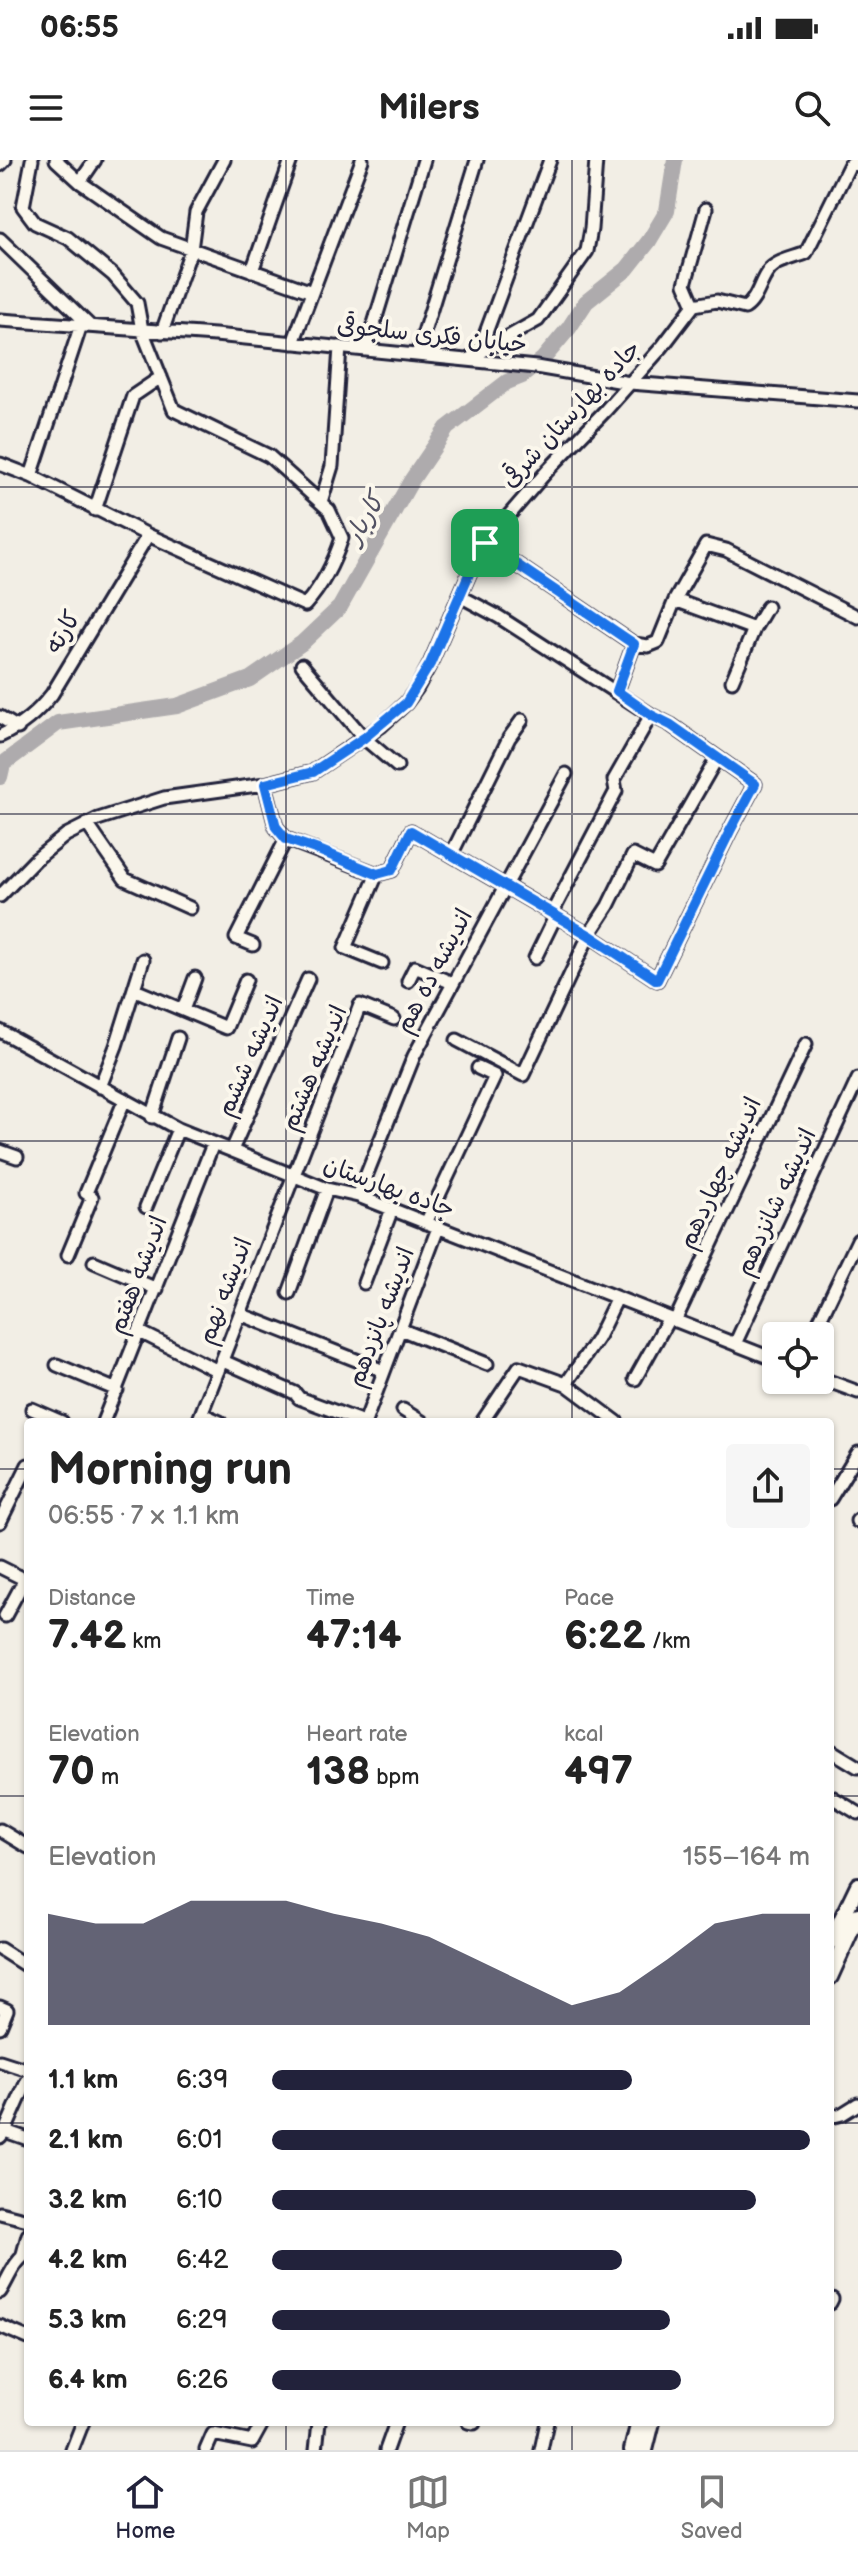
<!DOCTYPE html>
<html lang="en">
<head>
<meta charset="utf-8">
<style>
  :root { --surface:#fff; --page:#f6f6f6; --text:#222; --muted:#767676; --line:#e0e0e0; --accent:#22223b }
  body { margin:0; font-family:"Balsamiq Sans","Playpen Sans Arabic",sans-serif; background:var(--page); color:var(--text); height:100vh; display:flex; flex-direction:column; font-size:30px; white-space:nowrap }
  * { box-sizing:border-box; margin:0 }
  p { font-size:26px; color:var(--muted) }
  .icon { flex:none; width:44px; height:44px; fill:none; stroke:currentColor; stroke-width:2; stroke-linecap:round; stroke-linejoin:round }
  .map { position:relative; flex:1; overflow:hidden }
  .details { position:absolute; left:24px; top:1258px; width:810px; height:1008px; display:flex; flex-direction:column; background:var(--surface); border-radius:8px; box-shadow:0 2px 6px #0004 }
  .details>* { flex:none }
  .buttons { position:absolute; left:762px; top:1162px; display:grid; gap:16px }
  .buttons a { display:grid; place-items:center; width:72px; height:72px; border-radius:8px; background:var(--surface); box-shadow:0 2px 6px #0004; font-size:40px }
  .pin { position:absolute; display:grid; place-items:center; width:68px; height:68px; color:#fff; margin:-34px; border-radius:16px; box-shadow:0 4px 12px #0006 }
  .round { display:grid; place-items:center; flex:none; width:84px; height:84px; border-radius:8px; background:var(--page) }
  .headline { display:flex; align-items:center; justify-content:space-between; height:136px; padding:0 24px }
  h1 { font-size:44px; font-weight:800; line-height:60px }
  .stats { display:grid; grid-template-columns:repeat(3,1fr); gap:12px; height:136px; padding:8px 24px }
  .stats div { display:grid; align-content:center }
  .stats b { font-size:40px; font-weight:800 }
  .stats small { font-size:22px; font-weight:400 }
  .stats p { font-size:22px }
  .chart { height:224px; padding:16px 24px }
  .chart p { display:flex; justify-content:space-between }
  .chart svg { width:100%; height:144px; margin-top:8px; fill:var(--accent); opacity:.7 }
  ul { padding:0 24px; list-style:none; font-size:26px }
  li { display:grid; grid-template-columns:128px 96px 1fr; align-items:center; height:60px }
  li i { height:20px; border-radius:10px; background:var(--accent) }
  .status { display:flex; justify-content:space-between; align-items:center; height:56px; padding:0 40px; background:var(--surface); direction:ltr }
  .status svg { height:22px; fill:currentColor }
  header { display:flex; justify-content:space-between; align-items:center; height:104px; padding:0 24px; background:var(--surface); font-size:36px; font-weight:800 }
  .tabs { display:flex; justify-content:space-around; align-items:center; height:112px; border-top:2px solid var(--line); background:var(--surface); font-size:22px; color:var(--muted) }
  .tabs a { display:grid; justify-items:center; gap:4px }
  .tabs .on { color:var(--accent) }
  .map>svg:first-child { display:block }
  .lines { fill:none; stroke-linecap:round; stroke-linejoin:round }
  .river { stroke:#aeabad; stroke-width:16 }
  .minor-casing { stroke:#22223b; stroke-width:17 }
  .major-casing { stroke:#22223b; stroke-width:20 }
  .minor { stroke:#fbf7ec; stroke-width:11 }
  .major { stroke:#fbf7ec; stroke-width:14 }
  .route-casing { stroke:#fff; stroke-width:16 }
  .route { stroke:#1a73e8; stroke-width:10 }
  .grid { fill:none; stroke:#22223b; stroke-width:2; stroke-opacity:0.55 }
  .labels { text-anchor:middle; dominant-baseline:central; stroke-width:8; stroke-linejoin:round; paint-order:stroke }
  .street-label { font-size:24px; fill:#22223b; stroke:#fbf7ec }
  .water-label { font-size:26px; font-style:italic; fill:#535263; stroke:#fbf7ec }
</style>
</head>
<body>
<div class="status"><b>06:55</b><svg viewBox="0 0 49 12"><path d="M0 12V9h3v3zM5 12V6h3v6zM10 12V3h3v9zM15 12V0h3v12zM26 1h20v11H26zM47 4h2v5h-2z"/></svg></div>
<header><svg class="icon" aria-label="menu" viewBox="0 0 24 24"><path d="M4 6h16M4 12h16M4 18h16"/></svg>Milers<svg class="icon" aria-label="search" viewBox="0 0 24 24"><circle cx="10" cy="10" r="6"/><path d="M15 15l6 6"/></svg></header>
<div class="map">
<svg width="858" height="2290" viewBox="0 0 858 2290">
  <rect width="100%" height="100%" fill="#f2eee5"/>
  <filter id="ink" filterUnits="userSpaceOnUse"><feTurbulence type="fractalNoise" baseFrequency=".0125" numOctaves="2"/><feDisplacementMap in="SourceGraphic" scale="16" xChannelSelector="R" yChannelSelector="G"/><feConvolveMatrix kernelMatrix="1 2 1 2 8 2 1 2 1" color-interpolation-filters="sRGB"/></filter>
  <g filter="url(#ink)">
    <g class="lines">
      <!-- river -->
      <path class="river" d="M0,617L3,604L58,563L177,546L250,519L302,483L340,447L411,321L447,268L507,222L522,216L543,199L569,168L586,142L627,109L649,81L667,51L675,0"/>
      <!-- minor casing -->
      <g class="minor-casing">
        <path id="minor" d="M56,0L80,22L161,78L312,132
          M0,5L5,0
          M80,22L95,0
          M0,79L90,166
          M252,111L291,0
          M694,145L685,124L706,49
          M0,160L215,175L536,207L630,223L858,241
          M162,172L191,90L196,52L224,0
          M293,183L362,0
          M366,190L424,0
          M478,194L550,0
          M417,195L477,0
          M469,199L538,160L587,91L591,69L596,0
          M0,304L31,316L148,375L305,445C323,425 334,403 342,378L329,350L269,296L174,250L142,170L137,143L113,115L68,78L35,63L23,47L32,0
          M31,316L80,168
          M321,342L332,306L340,187
          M95,350L133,236L161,217
          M485,383L634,484L617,531
          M675,440L754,469
          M634,484L648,486L658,482L675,440L706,385L726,390L858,457
          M302,505L364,578L397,606
          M732,521L754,469L767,447
          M0,557L18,568
          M0,576C22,566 37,553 52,534L148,375
          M265,624L276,667L286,679L377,714L392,710L411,671L589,775L657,820L730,671L755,624L671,565L651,555L499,457L460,436
          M87,664L125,719L190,748
          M452,693L509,578L522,560
          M377,714L345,788L382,803
          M0,736L35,700L66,675L98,659L164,638L265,624L313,612L381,566L406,543L417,528L430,504L476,398L485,383L548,310L605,251L662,187L694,145L717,141L745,148C760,138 760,114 775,105C784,99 797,97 806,93L849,6L852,3L858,5
          M552,753L616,631L614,620L651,555
          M253,785L236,778L286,679
          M535,798L556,755
          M408,821L415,807L452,823
          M135,830L226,868L246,820
          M183,850L195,818
          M0,871L178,969L327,1029L358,1036L776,1200
          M457,880L523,915L589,775L608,746L633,695L655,706L717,598
          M100,927L116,886L143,800
          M152,957L178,878
          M232,990L308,819
          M0,991L17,997
          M358,1036L414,896L566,614
          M146,1047L178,969
          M426,1063L495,916L478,908
          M68,1095L92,1037L86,1033L125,939
          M94,1102L157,1129
          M364,1123L392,1049
          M289,1133L327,1029
          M240,1154L384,1211
          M675,1161L806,884
          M400,1169L487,1204
          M140,1172L218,1211
          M812,1176L858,1080
          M735,1184L858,919
          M223,1201L295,1233L299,1238L363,1262
          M57,1205L117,1230
          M820,1218L858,1232
          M635,1219L669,1158
          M566,1224L597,1179L617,1138
          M32,1249L62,1262
          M403,1250L422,1262
          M202,1254L220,1262
          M103,1262L213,984
          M198,1262L360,845L394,859
          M365,1262L438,1068
          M482,1262L519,1207L566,1224L617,1262
          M830,1339L858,1293
          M857,1361L858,1360
          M0,1362L28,1305
          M0,1407L28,1421
          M5,1456L25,1419
          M830,1590L858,1607
          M830,1636L858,1653
          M0,1670L28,1687
          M0,1789L28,1807
          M0,1847L7,1850L0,1867
          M0,1901L28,1910
          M830,1957L842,1954L858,1944
          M5,1971L28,1979
          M0,1977L5,1971L28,1919
          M0,2053L28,2060
          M23,2094L28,2075
          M0,2132C8,2120 15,2099 28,2093
          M830,2143L832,2139
          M0,2166L28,2178
          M468,2262L474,2263
          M72,2290L83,2262
          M206,2290L213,2274L252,2282L263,2262
          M316,2290L319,2262
          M386,2290L396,2262
          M541,2290L547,2262"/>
      </g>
      <!-- major casing -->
      <g class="major-casing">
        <path id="major" d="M830,1783L858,1725
          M830,1817L858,1755
          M632,2290L639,2262
          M645,2290L652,2262"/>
      </g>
      <!-- minor -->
      <use href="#minor" class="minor"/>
      <!-- major -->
      <use href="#major" class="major"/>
    </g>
  </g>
  <g class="lines" filter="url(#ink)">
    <!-- route casing -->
    <g class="route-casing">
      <path id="route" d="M485,383L634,484L617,531L651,555L671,565L755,624L730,671L657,820L589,775L411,671L392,710L377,714L321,691L286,679L276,667L265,624L313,612L364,578L406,543L430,504L476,398Z"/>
    </g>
    <!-- route -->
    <use href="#route" class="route"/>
  </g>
  <!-- grid -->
  <path class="grid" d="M286,0V1262M572,0V1262M0,327H858M0,654H858M0,981H858M0,1309H28M830,1309H858M0,1636H28M830,1636H858M0,1963H28M830,1963H858M286,2262V2290M572,2262V2290"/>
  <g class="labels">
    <!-- street labels -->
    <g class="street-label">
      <text transform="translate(432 175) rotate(6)">خیابان فکری سلجوقی</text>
      <text transform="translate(571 254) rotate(-47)">جاده بهارستان شرقی</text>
      <text transform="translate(63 472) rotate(-59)">کارته</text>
      <text transform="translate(434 811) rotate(-62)">اندیشه ده هم</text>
      <text transform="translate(250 896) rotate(-66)">اندیشه ششم</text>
      <text transform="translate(314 908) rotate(-67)">اندیشه هشتم</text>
      <text transform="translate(720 1013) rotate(-65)">اندیشه چهاردهم</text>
      <text transform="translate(389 1027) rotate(20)">جاده بهارستان</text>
      <text transform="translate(776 1042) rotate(-65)">اندیشه شانزدهم</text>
      <text transform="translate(138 1115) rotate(-69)">اندیشه هفتم</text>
      <text transform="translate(225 1131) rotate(-69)">اندیشه نهم</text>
      <text transform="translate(381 1157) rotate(-69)">اندیشه پانزدهم</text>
    </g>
    <!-- water labels -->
    <g class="water-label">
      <text transform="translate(365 359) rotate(-59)">کاربار</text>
    </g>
  </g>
</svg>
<div class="buttons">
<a><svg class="icon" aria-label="locate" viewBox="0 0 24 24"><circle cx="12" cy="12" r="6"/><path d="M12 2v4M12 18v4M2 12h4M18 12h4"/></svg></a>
</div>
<div class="pin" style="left:485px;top:383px;background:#1e9e55"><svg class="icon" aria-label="arrive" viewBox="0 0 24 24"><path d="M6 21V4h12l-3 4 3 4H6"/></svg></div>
<section class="details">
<div class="headline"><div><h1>Morning run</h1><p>06:55 · 7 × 1.1 km</p></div><a class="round"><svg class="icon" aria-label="share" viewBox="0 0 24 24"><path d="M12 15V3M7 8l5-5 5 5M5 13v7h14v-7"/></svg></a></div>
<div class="stats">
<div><p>Distance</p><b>7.42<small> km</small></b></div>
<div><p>Time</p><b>47:14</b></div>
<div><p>Pace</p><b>6:22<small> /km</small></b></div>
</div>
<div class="stats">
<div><p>Elevation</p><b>70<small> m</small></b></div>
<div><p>Heart rate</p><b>138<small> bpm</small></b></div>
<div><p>kcal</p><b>497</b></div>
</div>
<div class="chart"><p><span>Elevation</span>155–164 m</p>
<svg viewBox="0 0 160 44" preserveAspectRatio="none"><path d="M0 44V10L10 13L20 13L30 6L40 6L50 6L60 10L70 13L80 17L90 24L100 31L110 38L120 34L130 24L140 13L150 10L160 10V44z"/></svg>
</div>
<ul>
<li><b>1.1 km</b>6:39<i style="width:67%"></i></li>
<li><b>2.1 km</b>6:01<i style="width:100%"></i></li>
<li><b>3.2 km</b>6:10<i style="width:90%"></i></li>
<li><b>4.2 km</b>6:42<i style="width:65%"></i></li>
<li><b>5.3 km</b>6:29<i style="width:74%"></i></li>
<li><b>6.4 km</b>6:26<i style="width:76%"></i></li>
</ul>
</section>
</div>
<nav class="tabs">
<a class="on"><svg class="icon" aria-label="home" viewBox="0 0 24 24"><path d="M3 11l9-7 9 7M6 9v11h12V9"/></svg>Home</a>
<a><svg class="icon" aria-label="map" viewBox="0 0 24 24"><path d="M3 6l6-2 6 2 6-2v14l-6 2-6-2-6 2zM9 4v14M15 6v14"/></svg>Map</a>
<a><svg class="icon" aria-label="saved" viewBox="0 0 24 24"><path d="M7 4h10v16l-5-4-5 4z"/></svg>Saved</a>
</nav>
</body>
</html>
